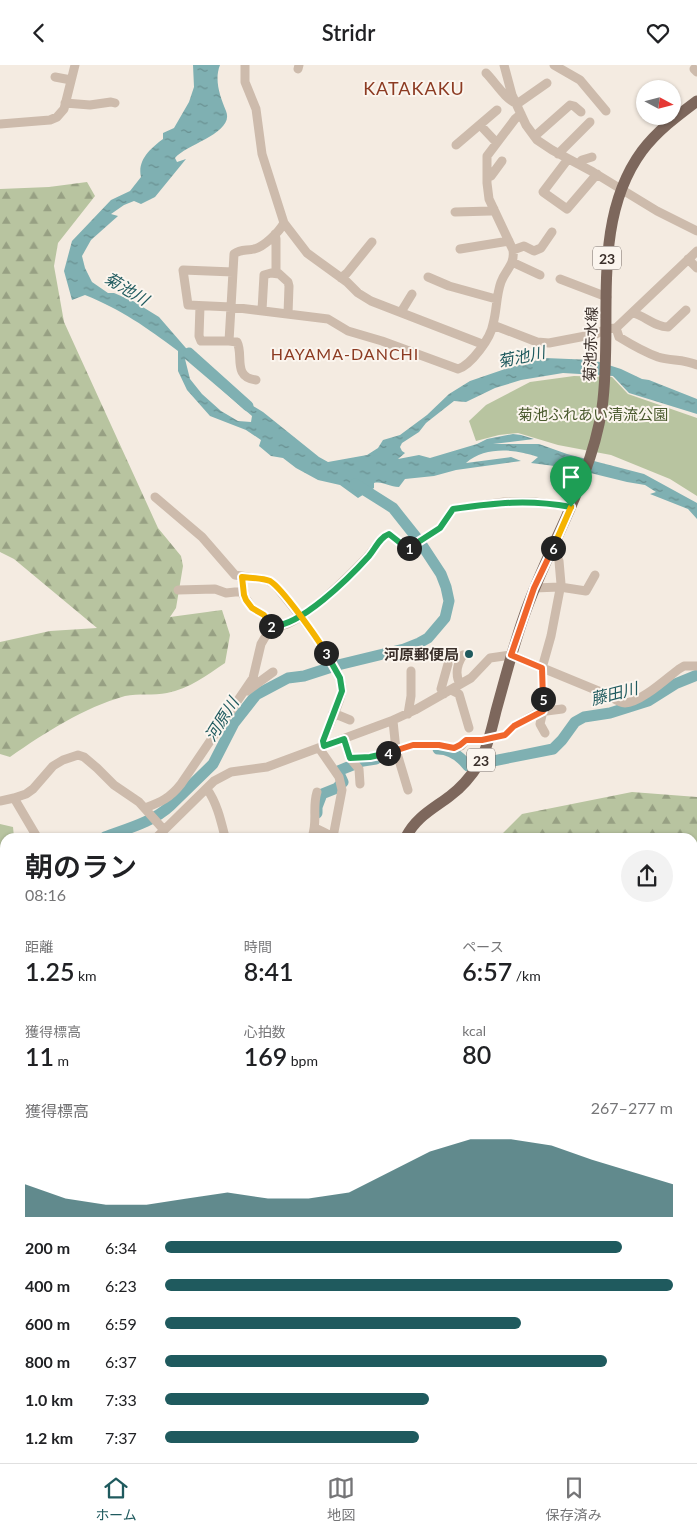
<!DOCTYPE html>
<html lang="ja">
<head>
<meta charset="utf-8">
<style>
  :root { --surface:#fff; --page:#f2f2f2; --text:#202124; --muted:#757577; --line:#e0e0e0; --accent:#1f5a5e }
  body { margin:0; font-family:Lato,"Noto Sans JP",sans-serif; background:var(--page); color:var(--text); height:100vh; display:flex; flex-direction:column; font-size:19px; white-space:nowrap }
  * { box-sizing:border-box; margin:0 }
  p { font-size:16px; color:var(--muted) }
  .icon { flex:none; width:28px; height:28px; fill:none; stroke:currentColor; stroke-width:2; stroke-linecap:round; stroke-linejoin:round }
  .map { position:relative; flex:1; overflow:hidden }
  .drawer { position:absolute; left:0px; top:768px; width:698px; height:631px; display:flex; flex-direction:column; background:var(--surface); border-radius:15px 15px 0 0; box-shadow:0 1px 4px #0004 }
  .drawer>* { flex:none }
  .needle { width:32px; rotate:97deg }
  .controls { position:absolute; left:636px; top:15px; display:grid; gap:10px }
  .controls a { display:grid; place-items:center; width:45px; height:45px; border-radius:50%; background:var(--surface); box-shadow:0 1px 4px #0004; font-size:25px }
  .pin { position:absolute; display:grid; place-items:center; width:42px; height:42px; color:#fff; margin:-51px -21px; border-radius:50% 50% 50% 0; rotate:-45deg; box-shadow:0 0 5px #0007 }
  .pin .icon { rotate:45deg }
  .km { position:absolute; width:25px; height:25px; margin:-12px; border-radius:50%; background:#222; color:#fff; font-size:14px; line-height:25px; text-align:center }
  .round { display:grid; place-items:center; flex:none; width:52px; height:52px; border-radius:26px; background:var(--page) }
  .headline { display:flex; align-items:center; justify-content:space-between; height:85px; padding:0 25px }
  h1 { font-size:28px; font-weight:600; line-height:38px }
  .metrics { display:grid; grid-template-columns:repeat(3,1fr); gap:8px; height:85px; padding:5px 25px }
  .metrics div { display:grid; align-content:center }
  .metrics b { font-size:25px; font-weight:600 }
  .metrics small { font-size:14px; font-weight:400 }
  .metrics p { font-size:14px }
  .chart { height:140px; padding:10px 25px }
  .chart p { display:flex; justify-content:space-between }
  .chart svg { width:100%; height:90px; margin-top:5px; fill:var(--accent); opacity:.7 }
  ul { padding:0 25px; list-style:none; font-size:16px }
  li { display:grid; grid-template-columns:80px 60px 1fr; align-items:center; height:38px }
  li i { height:12px; border-radius:6px; background:var(--accent) }
  header { display:flex; justify-content:space-between; align-items:center; height:65px; padding:0 25px; background:var(--surface); font-size:22px; font-weight:600 }
  .menu { display:flex; justify-content:space-around; align-items:center; height:70px; border-top:1px solid var(--line); background:var(--surface); font-size:14px; color:var(--muted) }
  .menu a { display:grid; justify-items:center; gap:2px }
  .menu .active { color:var(--accent) }
  .map>svg:first-child { display:block }
  .forest { fill:url(#forest-firs) }
  .park { fill:#b8c4a0 }
  .water { fill:url(#water-ripples); fill-rule:evenodd }
  .lines { fill:none; stroke-linecap:round; stroke-linejoin:round }
  .river { stroke:#7fb0b2; stroke-width:11 }
  .minor { stroke:#cdbbac; stroke-width:9 }
  .major { stroke:#7d675c; stroke-width:11 }
  .split-1-casing { stroke:#fff; stroke-width:10 }
  .split-2-casing { stroke:#fff; stroke-width:10 }
  .split-3-casing { stroke:#fff; stroke-width:10 }
  .split-4-casing { stroke:#fff; stroke-width:10 }
  .split-5-casing { stroke:#fff; stroke-width:10 }
  .split-6-casing { stroke:#fff; stroke-width:10 }
  .split-7-casing { stroke:#fff; stroke-width:10 }
  .split-1 { stroke:#22a559; stroke-width:6 }
  .split-2 { stroke:#22a559; stroke-width:6 }
  .split-3 { stroke:#f5b400; stroke-width:6 }
  .split-4 { stroke:#22a559; stroke-width:6 }
  .split-5 { stroke:#f0652b; stroke-width:6 }
  .split-6 { stroke:#f0652b; stroke-width:6 }
  .split-7 { stroke:#f5b400; stroke-width:6 }
  .poi-dot { fill:#1f5a5e; stroke:#fbf5ee; stroke-width:2 }
  .labels { text-anchor:middle; dominant-baseline:central; stroke-width:4; stroke-linejoin:round; paint-order:stroke }
  .shield { fill:#fbf5ee; stroke:#756b66; stroke-width:1 }
  .shield-label { font-size:14px; font-weight:bold; fill:#3b302b }
  .street-label { font-size:15px; fill:#3b302b; stroke:#fbf5ee }
  .park-label { font-size:15px; fill:#4a5a2e; stroke:#fbf5ee }
  .poi-label { font-size:15px; font-weight:bold; fill:#3b302b; stroke:#fbf5ee; text-anchor:end }
  .water-label { font-size:16px; font-style:italic; fill:#1f5a5e; stroke:#fbf5ee }
  .neighbourhood-label { font-size:16px; letter-spacing:1px; fill:#8c3b22; stroke:#fbf5ee }
  .quarter-label { font-size:18px; letter-spacing:1px; fill:#8c3b22; stroke:#fbf5ee }
</style>
</head>
<body>
<header><svg class="icon" aria-label="back" viewBox="0 0 24 24"><path d="M15 5l-7 7 7 7"/></svg>Stridr<svg class="icon" aria-label="heart" viewBox="0 0 24 24"><path d="M12 20l-8-8c-3-5 5-10 8-4 3-6 11-1 8 4z"/></svg></header>
<div class="map">
<svg width="697" height="1398" viewBox="0 0 697 1398">
  <defs>
    <pattern id="forest-firs" width="22" height="20" patternUnits="userSpaceOnUse" patternTransform="scale(1.25)"><rect width="22" height="20" fill="#b8c4a0"/><path d="M5 1l3.5 6h-7zM16 11l3.5 6h-7z" fill="#97a083"/></pattern>
    <pattern id="water-ripples" width="26" height="14" patternUnits="userSpaceOnUse" patternTransform="scale(1.25)"><rect width="26" height="14" fill="#7fb0b2"/><path d="M2 4q2-2 4 0t4 0M15 11q2-2 4 0t4 0" fill="none" stroke="#699091"/></pattern>
  </defs>
  <rect width="100%" height="100%" fill="#f4ebe1"/>
  <!-- forest -->
  <path class="forest" d="M87,117L95,131L58,178L54,201L64,257L158,463L181,491L183,501L176,543L170,552L222,545L230,570L225,598C207,610 189,624 167,628C154,631 138,628 125,631C83,643 46,667 10,692L0,689V577L50,566L97,563L14,494L0,487V124L49,122Z
    M632,727L697,732V1398H249L250,1394H692V772H499L522,749Z
    M0,759L13,762L14,772H5V857L0,862Z
    M5,1051V1289H0V1053Z
    M5,1349V1394H161L159,1398H0V1351Z"/>
  <!-- park -->
  <path class="park" d="M574,311L612,312L628,329L697,353V431L670,414L611,390L558,380L518,368L499,370L476,376L469,356L486,340L530,317Z"/>
  <!-- water -->
  <path class="water" d="M193,0H220C214,15 220,31 226,46C235,68 187,79 175,93L177,97L186,94L155,132L141,139L134,136L124,140L111,149L118,151L91,175L82,191L85,203L92,217L108,228H114L133,236L159,252L218,320L263,347L319,392L328,397L367,390L378,383L383,375L400,370L427,350L449,329L470,316L508,303L545,293L593,295L621,304L642,314L649,315L697,334V349L629,328L613,311L563,308L521,315L495,323L466,337L454,336L426,358L419,367L402,378L400,382L402,386L405,388L398,394L419,390L430,393L477,379L487,374L513,369L521,370L534,374L493,379H539L567,389L644,409L697,438V454L688,444L650,429L656,427L645,420L627,417L570,403L531,398L538,392C516,384 485,381 466,398L511,392L521,396L456,405L434,411L405,414L399,422C389,422 383,416 374,418V423L358,433L340,420L318,415L296,403L283,393L271,391L259,381L261,375L246,365L210,351L187,325L178,306V286C146,262 122,245 85,230L72,235L64,206L72,176L111,135L130,126L141,112C137,95 151,83 163,74V68L174,63L189,37L194,22ZM185,294L252,351L251,357L238,356L221,346L202,329L190,314Z"/>
  <g class="lines">
    <!-- river -->
    <path class="river" d="M189,288L248,341
      M438,684C451,684 460,691 468,701L553,684L562,675L575,657L584,652L610,648L648,636L675,619L697,610
      M317,748V742L322,729L337,723L343,717L338,706L363,696L376,694
      M105,772C126,764 153,757 170,741L213,699L234,658L256,630L288,613L304,611L338,600L404,584L419,578L428,573L445,553L449,536L446,522L441,509L420,477L393,443L355,419
      M0,900L5,895
      M185,1398L188,1394"/>
    <!-- minor -->
    <path class="minor" d="M245,0V17L256,44L262,89L284,158L307,188L347,217L358,228L371,236L482,279
      M504,0L512,30L526,60L537,75L552,85L593,107L657,146L697,166
      M554,0L580,15L606,46
      M298,4L299,0
      M694,4L697,7
      M486,8C496,18 504,33 517,39L547,18
      M55,12L71,15
      M65,38L90,40L111,37L115,38
      M0,59L50,55L57,52L64,44L75,0
      M480,60L496,77
      M535,71L570,40L574,41L581,47
      M456,80L497,45
      M558,89L590,57
      M568,94L543,127L567,144L597,109
      M578,99L582,95L592,92
      M487,113L491,111L502,96
      M455,147L491,146L494,144
      M284,158C279,167 264,182 254,184C246,186 241,184 234,189L231,242L328,254L348,266L382,276L458,304C471,300 491,273 493,259C497,245 496,231 501,217C506,204 515,200 513,185L489,134L487,118V91L515,54L521,49
      M275,169L276,174V206L288,217L289,221L288,249
      M460,184L509,176
      M513,185L524,181L534,186L541,183L552,167
      M688,194L697,203
      M512,197L540,210
      M233,207L183,205L188,240L231,242L229,276L237,277C244,290 232,312 256,315
      M428,212L449,221L496,234
      M341,213L347,208L372,177
      M560,214L607,232
      M200,241L199,271L201,276H229
      M262,245L264,210L271,208L279,209
      M401,247L412,229
      M633,248C645,251 655,262 668,262L686,245
      M493,260L537,277L549,278L596,269L606,264L616,263L697,186
      M616,263L619,272C632,280 644,287 658,292C671,296 685,294 697,300
      M155,432L202,472L235,510L267,515L275,520C291,540 344,601 342,626C341,636 327,665 323,676L324,681
      M242,512L243,530L247,535L252,543L264,550L271,562
      M534,523L560,522L586,526L595,510
      M178,525L215,524L226,528L244,526
      M460,619C455,610 457,599 463,590
      M451,625L459,629L469,663
      M247,626L273,607
      M444,629L441,624L448,599
      M333,648L350,655
      M408,649L411,631V606
      M393,656L396,685L408,725
      M545,668L540,659L543,646L542,603L551,571L561,519L559,496
      M344,674L350,693L381,691L413,680H439L454,683L461,681L466,675H482L505,670L514,661L539,647L562,644
      M319,683L339,712L342,725L333,772
      M350,693L359,704L360,719
      M207,724C217,738 221,756 225,772
      M14,733L37,772
      M0,736L14,733L26,729L33,724L53,701L63,695L78,690L84,692L97,703L114,720L139,737L164,765
      M145,743C161,737 170,733 181,719L253,613L261,579L271,562C276,561 282,561 287,559C310,550 350,510 368,491C375,484 380,472 389,469L408,484L440,463L453,444L504,437H535L571,442
      M315,763C322,765 326,770 333,771
      M157,772L214,716L231,707L267,702L391,656L415,645L471,613L490,593L511,590L608,630C613,633 619,638 625,638C640,638 667,613 679,604L684,601H697
      M312,772C318,757 312,743 317,727
      M0,808L5,807
      M0,933L5,930
      M416,1394V1398
      M219,1398L221,1394"/>
    <!-- major -->
    <path class="major" d="M406,772C416,752 433,744 450,731C462,722 472,710 480,697C488,681 492,663 496,646C505,614 513,582 524,551C548,481 591,417 602,343C614,259 589,158 642,86C657,66 677,51 697,36
      M0,1009L5,1007"/>
  </g>
  <g class="lines">
    <!-- split-1 casing -->
    <g class="split-1-casing">
      <path id="split-1" d="M409,483L440,463L453,444C497,438 527,434 571,442"/>
    </g>
    <!-- split-2 casing -->
    <g class="split-2-casing">
      <path id="split-2" d="M271,561C299,563 350,512 369,491C375,484 380,472 389,469L408,484L409,483"/>
    </g>
    <!-- split-3 casing -->
    <g class="split-3-casing">
      <path id="split-3" d="M271,561L264,550L252,543L246,535L244,530L242,512C251,513 262,513 270,516C282,523 318,574 326,588"/>
    </g>
    <!-- split-4 casing -->
    <g class="split-4-casing">
      <path id="split-4" d="M326,588L340,613L342,626L323,676L324,681L344,674L350,693L370,692L388,688"/>
    </g>
    <!-- split-5 casing -->
    <g class="split-5-casing">
      <path id="split-5" d="M388,688L413,680H439L454,683L460,680L466,675H482L505,670L514,661L543,646V634"/>
    </g>
    <!-- split-6 casing -->
    <g class="split-6-casing">
      <path id="split-6" d="M543,634L542,603L511,590L534,523L553,483"/>
    </g>
    <!-- split-7 casing -->
    <g class="split-7-casing">
      <path id="split-7" d="M553,483L571,442"/>
    </g>
    <!-- split-1 -->
    <use href="#split-1" class="split-1"/>
    <!-- split-2 -->
    <use href="#split-2" class="split-2"/>
    <!-- split-3 -->
    <use href="#split-3" class="split-3"/>
    <!-- split-4 -->
    <use href="#split-4" class="split-4"/>
    <!-- split-5 -->
    <use href="#split-5" class="split-5"/>
    <!-- split-6 -->
    <use href="#split-6" class="split-6"/>
    <!-- split-7 -->
    <use href="#split-7" class="split-7"/>
  </g>
  <!-- markers -->
  <circle class="poi-dot" cx="469" cy="589" r="5"/>
  <g class="labels">
    <!-- shield labels -->
    <g class="shield">
      <rect x="593" y="181.5" width="28" height="23" rx="4"/>
      <rect x="467" y="683.5" width="28" height="23" rx="4"/>
    </g>
    <g class="shield-label">
      <text x="607" y="193">23</text>
      <text x="481" y="695">23</text>
    </g>
    <!-- street labels -->
    <g class="street-label">
      <text transform="translate(590 279) rotate(-88)">菊池赤水線</text>
    </g>
    <!-- park labels -->
    <g class="park-label">
      <text x="593" y="349">菊池ふれあい清流公園</text>
    </g>
    <!-- poi labels -->
    <g class="poi-label">
      <text x="459" y="589">河原郵便局</text>
    </g>
    <!-- water labels -->
    <g class="water-label">
      <text transform="translate(127 223) rotate(31)">菊池川</text>
      <text transform="translate(521 291) rotate(-12)">菊池川</text>
      <text transform="translate(614 628) rotate(-14)">藤田川</text>
      <text transform="translate(221 654) rotate(-58)">河原川</text>
    </g>
    <!-- neighbourhood labels -->
    <g class="neighbourhood-label">
      <text x="345" y="288">HAYAMA-DANCHI</text>
    </g>
    <!-- quarter labels -->
    <g class="quarter-label">
      <text x="414" y="23">KATAKAKU</text>
    </g>
  </g>
</svg>
<div class="controls">
<a><svg class="needle" viewBox="-14 -14 28 28"><path d="M0-13l5 13h-10z" fill="#e53935"/><path d="M0 13l5-13h-10z" fill="#757577"/></svg></a>
</div>
<div class="pin" style="left:571px;top:442px;background:#1e9e55"><svg class="icon" aria-label="arrive" viewBox="0 0 24 24"><path d="M6 21V4h12l-3 4 3 4H6"/></svg></div>
<b class="km" style="left:409px;top:483px">1</b>
<b class="km" style="left:271px;top:561px">2</b>
<b class="km" style="left:326px;top:588px">3</b>
<b class="km" style="left:388px;top:688px">4</b>
<b class="km" style="left:543px;top:634px">5</b>
<b class="km" style="left:553px;top:483px">6</b>
<section class="drawer">
<div class="headline"><div><h1>朝のラン</h1><p>08:16</p></div><a class="round"><svg class="icon" aria-label="share" viewBox="0 0 24 24"><path d="M12 15V3M7 8l5-5 5 5M5 13v7h14v-7"/></svg></a></div>
<div class="metrics">
<div><p>距離</p><b>1.25<small> km</small></b></div>
<div><p>時間</p><b>8:41</b></div>
<div><p>ペース</p><b>6:57<small> /km</small></b></div>
</div>
<div class="metrics">
<div><p>獲得標高</p><b>11<small> m</small></b></div>
<div><p>心拍数</p><b>169<small> bpm</small></b></div>
<div><p>kcal</p><b>80</b></div>
</div>
<div class="chart"><p><span>獲得標高</span>267–277 m</p>
<svg viewBox="0 0 160 44" preserveAspectRatio="none"><path d="M0 44V28L10 35L20 38L30 38L40 35L50 32L60 35L70 35L80 32L90 22L100 12L110 6L120 6L130 9L140 16L150 22L160 28V44z"/></svg>
</div>
<ul>
<li><b>200 m</b>6:34<i style="width:90%"></i></li>
<li><b>400 m</b>6:23<i style="width:100%"></i></li>
<li><b>600 m</b>6:59<i style="width:70%"></i></li>
<li><b>800 m</b>6:37<i style="width:87%"></i></li>
<li><b>1.0 km</b>7:33<i style="width:52%"></i></li>
<li><b>1.2 km</b>7:37<i style="width:50%"></i></li>
</ul>
</section>
</div>
<nav class="menu">
<a class="active"><svg class="icon" aria-label="home" viewBox="0 0 24 24"><path d="M3 11l9-7 9 7M6 9v11h12V9"/></svg>ホーム</a>
<a><svg class="icon" aria-label="map" viewBox="0 0 24 24"><path d="M3 6l6-2 6 2 6-2v14l-6 2-6-2-6 2zM9 4v14M15 6v14"/></svg>地図</a>
<a><svg class="icon" aria-label="saved" viewBox="0 0 24 24"><path d="M7 4h10v16l-5-4-5 4z"/></svg>保存済み</a>
</nav>
</body>
</html>
